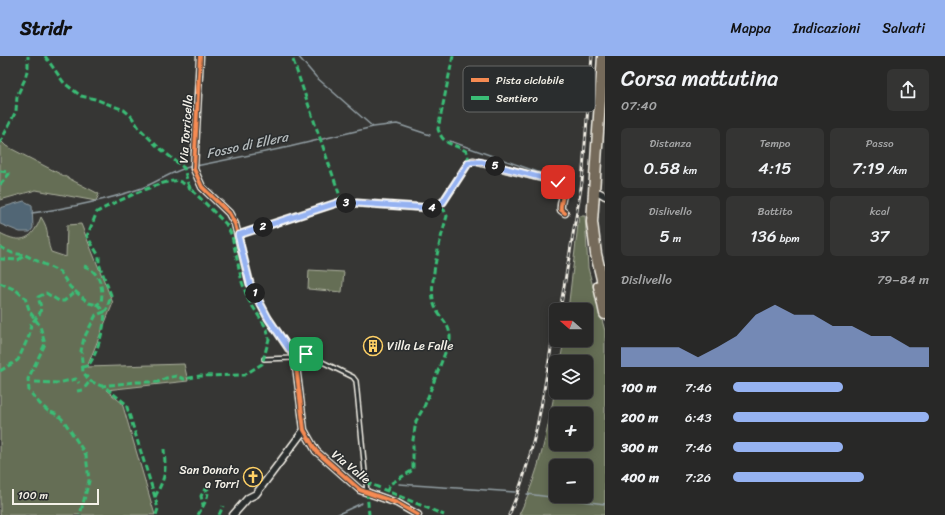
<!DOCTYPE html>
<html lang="it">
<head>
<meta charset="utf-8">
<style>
  :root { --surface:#282827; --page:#343433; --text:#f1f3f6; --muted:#a5a6a7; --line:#444; --accent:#95b2f1 }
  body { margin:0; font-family:Sriracha,sans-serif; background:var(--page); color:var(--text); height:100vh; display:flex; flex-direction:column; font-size:15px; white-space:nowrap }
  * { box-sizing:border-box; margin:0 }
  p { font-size:13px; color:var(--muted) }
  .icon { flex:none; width:22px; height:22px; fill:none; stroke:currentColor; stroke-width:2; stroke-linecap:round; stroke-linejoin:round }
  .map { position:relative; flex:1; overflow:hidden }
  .details { display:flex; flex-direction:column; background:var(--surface); width:340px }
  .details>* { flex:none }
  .needle { width:26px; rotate:290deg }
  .fabs { position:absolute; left:549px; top:247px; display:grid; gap:8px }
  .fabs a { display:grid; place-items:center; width:44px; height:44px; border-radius:6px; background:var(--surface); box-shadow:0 2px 10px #0003,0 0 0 1px var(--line); font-size:20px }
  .scale { position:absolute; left:12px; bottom:10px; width:87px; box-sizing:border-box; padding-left:4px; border:2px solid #f4f1e8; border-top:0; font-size:11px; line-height:14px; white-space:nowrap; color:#f4f1e8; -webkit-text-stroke:3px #2a2d2e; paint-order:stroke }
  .pin { position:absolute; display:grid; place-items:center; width:34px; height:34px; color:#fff; margin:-17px; border-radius:8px; box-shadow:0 2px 6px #0006 }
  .km { position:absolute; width:20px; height:20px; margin:-10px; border-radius:50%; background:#222; color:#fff; font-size:11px; line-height:20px; text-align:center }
  .round { display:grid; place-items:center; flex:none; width:42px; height:42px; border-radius:6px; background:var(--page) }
  .head { display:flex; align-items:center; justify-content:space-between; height:68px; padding:0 16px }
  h1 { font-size:22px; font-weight:600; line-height:30px }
  .stats { display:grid; grid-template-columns:repeat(3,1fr); gap:6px; height:68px; padding:4px 16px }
  .stats div { display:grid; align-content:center; border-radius:6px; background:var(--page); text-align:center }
  .stats b { font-size:17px; font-weight:600 }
  .stats small { font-size:11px; font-weight:400 }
  .stats p { font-size:11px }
  .chart { height:112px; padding:8px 16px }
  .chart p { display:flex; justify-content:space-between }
  .chart svg { width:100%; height:72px; margin-top:4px; fill:var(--accent); opacity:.7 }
  ul { padding:0 16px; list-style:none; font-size:13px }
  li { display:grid; grid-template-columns:64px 48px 1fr; align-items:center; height:30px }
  li i { height:10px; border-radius:5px; background:var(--accent) }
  header { display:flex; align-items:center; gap:24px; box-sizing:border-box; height:56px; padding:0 20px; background:var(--accent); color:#111 }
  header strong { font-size:19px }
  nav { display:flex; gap:22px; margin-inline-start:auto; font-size:14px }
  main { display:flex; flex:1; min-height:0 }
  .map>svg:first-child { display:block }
  .green { fill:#656e54; stroke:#acb09e; fill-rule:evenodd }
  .water { fill:#516675; stroke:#929ea3 }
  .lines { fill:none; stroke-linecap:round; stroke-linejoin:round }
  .stream { stroke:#929ea3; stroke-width:1.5 }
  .lane-casing { stroke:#f4f1e8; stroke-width:6 }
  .street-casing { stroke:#f4f1e8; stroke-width:9 }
  .primary-casing { stroke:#f4f1e8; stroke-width:13 }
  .lane { stroke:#2a2d2e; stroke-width:3 }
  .street { stroke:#2a2d2e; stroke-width:6 }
  .primary { stroke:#746a5a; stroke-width:10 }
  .rail-casing { stroke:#f4f1e8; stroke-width:3 }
  .rail { stroke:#2a2d2e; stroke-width:1.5; stroke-dasharray:4.5; stroke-linecap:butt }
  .quiet { stroke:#3abd76; stroke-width:3; stroke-dasharray:6 3; stroke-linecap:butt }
  .cycleway-casing { stroke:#2a2d2e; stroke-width:6 }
  .cycleway { stroke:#f68b52; stroke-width:4 }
  .route-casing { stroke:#fff; stroke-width:8 }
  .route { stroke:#95b2f1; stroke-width:5 }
  .labels { text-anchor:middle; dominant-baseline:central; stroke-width:3; stroke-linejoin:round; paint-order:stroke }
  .street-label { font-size:12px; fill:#f4f1e8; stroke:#2a2d2e }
  .poi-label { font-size:12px; fill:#f4f1e8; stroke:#2a2d2e; text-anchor:start }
  .water-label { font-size:13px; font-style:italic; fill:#b3b9ba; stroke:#2a2d2e }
  .key { fill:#2a2d2e; stroke:#676866; stroke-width:1 }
  .key-label { font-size:11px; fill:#f4f1e8 }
</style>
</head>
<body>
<header>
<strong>Stridr</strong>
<nav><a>Mappa</a><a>Indicazioni</a><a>Salvati</a></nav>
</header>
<main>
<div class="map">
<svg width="605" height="459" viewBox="0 0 605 459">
  <rect width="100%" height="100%" fill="#363634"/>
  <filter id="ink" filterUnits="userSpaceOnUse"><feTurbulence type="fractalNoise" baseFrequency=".025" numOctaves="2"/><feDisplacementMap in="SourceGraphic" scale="8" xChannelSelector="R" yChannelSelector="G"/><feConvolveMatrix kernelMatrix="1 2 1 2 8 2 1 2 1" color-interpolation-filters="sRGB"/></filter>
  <g filter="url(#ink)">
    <!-- green -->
    <path class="green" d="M0,84L6,90L99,138L96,145L36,134L0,144Z
      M579,160H585L588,212L605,275V459H519C539,418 548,373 556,328V336H586V306H560L564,284H586V254H568ZM556,358H586V388H556ZM556,410H586V440H556Z
      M41,161C51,176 45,181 51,196L66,201L67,169L81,168L113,247L87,311L184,308L188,325L106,334L122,347L155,459H0V177C22,189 33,183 41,161Z
      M309,214L344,216L342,236L308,233Z"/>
    <!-- water -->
    <path class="water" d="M24,145L32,149L33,172L30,176H20L0,168V152Z"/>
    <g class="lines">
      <!-- stream -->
      <path class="stream" d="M298,0L316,21L373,71
        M450,85L552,121
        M196,110L289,91L373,71L397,68L430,79
        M560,124L572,127
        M32,157C69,152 107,144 142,132C159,125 174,114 193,110
        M399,428L515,436
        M527,438L605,448
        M336,459L362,447"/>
      <!-- lane casing -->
      <g class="lane-casing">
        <path id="lane" d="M294,300L306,298L353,321L356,325L367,436
          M264,303L294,302"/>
      </g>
      <!-- street casing -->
      <g class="street-casing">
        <path id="street" d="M200,0L194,113L202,131L229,157L235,168L250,228L268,262L295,302L304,374L316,395L360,434L397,447L418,459
          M600,137L605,140
          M238,179L340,146L432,152L443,146L469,106L474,105L558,126C570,133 559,143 561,154L565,157
          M233,459L248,442L256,438L304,374"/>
      </g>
      <!-- primary casing -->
      <g class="primary-casing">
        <path id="primary" d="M603,0L592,166L596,198L605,236
          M599,230L605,258"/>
      </g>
      <!-- lane -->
      <use href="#lane" class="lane"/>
      <!-- street -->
      <use href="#street" class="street"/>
      <!-- primary -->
      <use href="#primary" class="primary"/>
      <!-- rail casing -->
      <g class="rail-casing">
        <path id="rail" d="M560,254L582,126L592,0
          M509,459C537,396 545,328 556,261"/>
      </g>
      <!-- rail -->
      <use href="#rail" class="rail"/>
      <!-- quiet -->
      <path class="quiet" d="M45,0L64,27L81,40L95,43L124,54L131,60L139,72L157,90L184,112L188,128L191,133L226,168L232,180L242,226L248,243L267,273L269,283L262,308L244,319L200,320L184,323L177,320L166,322L158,326H136L101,330
        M453,0L438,73C444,91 453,86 467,96L469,106
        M293,4L342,146
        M0,87L16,55L17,40L25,23L28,11V0
        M0,115L8,116L9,118L0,129
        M0,191L12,197L25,199L60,216L70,231L89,247L98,249L104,256L96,259L84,282L81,295L83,316L90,325L106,332L126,348L155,441L158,453L156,459
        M0,203L18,204L25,199
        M84,210C99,215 104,231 101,246L96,249
        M0,227L16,234L25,242L30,256L40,270L45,288L28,323L29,335L40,348L48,355L58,359L64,365L86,399L89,425L80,459
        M82,312C85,310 88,310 90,307C96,299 107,266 104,256L107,253L111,239L99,208V200L87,180L97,156C109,149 165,122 178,125C182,126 187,130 191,133
        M0,315L18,304L29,280L31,268L40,257L41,251L38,241L46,237L59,245H64L76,235
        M35,326L58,327L76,323L79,327
        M77,335L83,334L90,325
        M366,426L444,459
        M387,435L390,428L413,414V384L416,365L424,351L450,284C451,266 439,264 434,248C428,228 441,180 447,160L444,154L435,151
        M367,436L369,459
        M155,441C166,419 166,418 164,393
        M198,459C202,452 209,441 208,434L205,433L201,440L203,449
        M219,459L223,450"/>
      <!-- cycleway casing -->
      <g class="cycleway-casing">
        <path id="cycleway" d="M200,0L194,113L202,131L229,157L235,168L250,228L268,262L295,302L304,374L316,395L360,434L397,447L418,459
          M238,179L340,146L432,152L443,146L469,106L474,105L558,126C570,133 559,143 561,154L565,157"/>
      </g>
      <!-- cycleway -->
      <use href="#cycleway" class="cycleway"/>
    </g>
  </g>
  <g class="lines" filter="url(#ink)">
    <!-- route casing -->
    <g class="route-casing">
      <path id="route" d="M306,298L294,300L268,262L250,228L238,179L340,146L432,152L443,146L469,106H481L558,126"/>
    </g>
    <!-- route -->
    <use href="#route" class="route"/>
  </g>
  <!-- icons -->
  <defs>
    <g id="building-ring" transform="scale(1)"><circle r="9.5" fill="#2a2d2e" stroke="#ffd166" stroke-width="1.5"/><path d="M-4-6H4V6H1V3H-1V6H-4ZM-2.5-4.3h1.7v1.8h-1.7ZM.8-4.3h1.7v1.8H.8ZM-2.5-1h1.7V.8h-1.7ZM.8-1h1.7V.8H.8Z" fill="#ffd166"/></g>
    <g id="church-ring" transform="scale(1)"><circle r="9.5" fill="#2a2d2e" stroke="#ffd166" stroke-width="1.5"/><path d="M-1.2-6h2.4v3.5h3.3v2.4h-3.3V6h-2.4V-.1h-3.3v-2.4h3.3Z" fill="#ffd166"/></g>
  </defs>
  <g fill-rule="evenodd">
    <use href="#building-ring" x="373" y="290"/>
    <use href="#church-ring" x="253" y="421"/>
  </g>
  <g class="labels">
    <!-- street labels -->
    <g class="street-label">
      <text transform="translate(186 73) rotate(-86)">Via Torricella</text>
      <text transform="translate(351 411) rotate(39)">Via Valle</text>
    </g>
    <!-- poi labels -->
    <g class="poi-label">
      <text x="387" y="290">Villa Le Falle</text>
      <text x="239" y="414" text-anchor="end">San Donato<tspan x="239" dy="14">a Torri</tspan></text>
    </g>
    <!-- water labels -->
    <g class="water-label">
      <text transform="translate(247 89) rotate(-12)">Fosso di Ellera</text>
    </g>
  </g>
  <!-- legend -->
  <rect x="463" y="10" width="132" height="46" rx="6" class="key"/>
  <rect x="471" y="22" width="18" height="4" fill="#f68b52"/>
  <rect x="471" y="40" width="18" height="4" fill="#3abd76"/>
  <g class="key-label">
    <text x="496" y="28">Pista ciclabile</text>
    <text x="496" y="46">Sentiero</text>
  </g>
</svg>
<div class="fabs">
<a><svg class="needle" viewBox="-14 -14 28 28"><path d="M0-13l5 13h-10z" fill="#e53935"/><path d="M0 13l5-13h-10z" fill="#a5a6a7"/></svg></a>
<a><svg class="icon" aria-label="layers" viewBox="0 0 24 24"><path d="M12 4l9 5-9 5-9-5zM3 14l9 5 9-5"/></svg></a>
<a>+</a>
<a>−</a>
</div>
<div class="scale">100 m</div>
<div class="pin" style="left:306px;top:298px;background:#1e9e55"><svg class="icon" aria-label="arrive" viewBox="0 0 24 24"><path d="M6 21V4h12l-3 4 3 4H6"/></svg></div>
<div class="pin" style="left:558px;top:126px;background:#d93025"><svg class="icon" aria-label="check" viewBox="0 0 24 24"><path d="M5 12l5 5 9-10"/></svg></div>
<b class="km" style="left:255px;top:237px">1</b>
<b class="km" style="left:263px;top:171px">2</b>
<b class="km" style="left:346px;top:147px">3</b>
<b class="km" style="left:432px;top:152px">4</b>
<b class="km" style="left:495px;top:110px">5</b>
</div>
<section class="details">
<div class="head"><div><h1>Corsa mattutina</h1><p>07:40</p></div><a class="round"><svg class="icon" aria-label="share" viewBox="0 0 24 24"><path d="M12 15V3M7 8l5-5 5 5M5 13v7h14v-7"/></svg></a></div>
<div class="stats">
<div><p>Distanza</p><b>0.58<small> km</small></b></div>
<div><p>Tempo</p><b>4:15</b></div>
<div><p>Passo</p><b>7:19<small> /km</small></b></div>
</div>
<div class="stats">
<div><p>Dislivello</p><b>5<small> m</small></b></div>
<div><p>Battito</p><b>136<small> bpm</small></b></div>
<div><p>kcal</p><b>37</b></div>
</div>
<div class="chart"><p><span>Dislivello</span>79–84 m</p>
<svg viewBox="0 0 160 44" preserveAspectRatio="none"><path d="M0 44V32L10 32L20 32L30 32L40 38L50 32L60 25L70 12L80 6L90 12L100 12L110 19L120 19L130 25L140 25L150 32L160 32V44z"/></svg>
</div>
<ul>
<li><b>100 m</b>7:46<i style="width:56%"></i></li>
<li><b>200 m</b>6:43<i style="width:100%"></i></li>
<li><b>300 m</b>7:46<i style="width:56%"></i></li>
<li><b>400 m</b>7:26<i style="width:67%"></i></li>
</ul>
</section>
</main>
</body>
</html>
